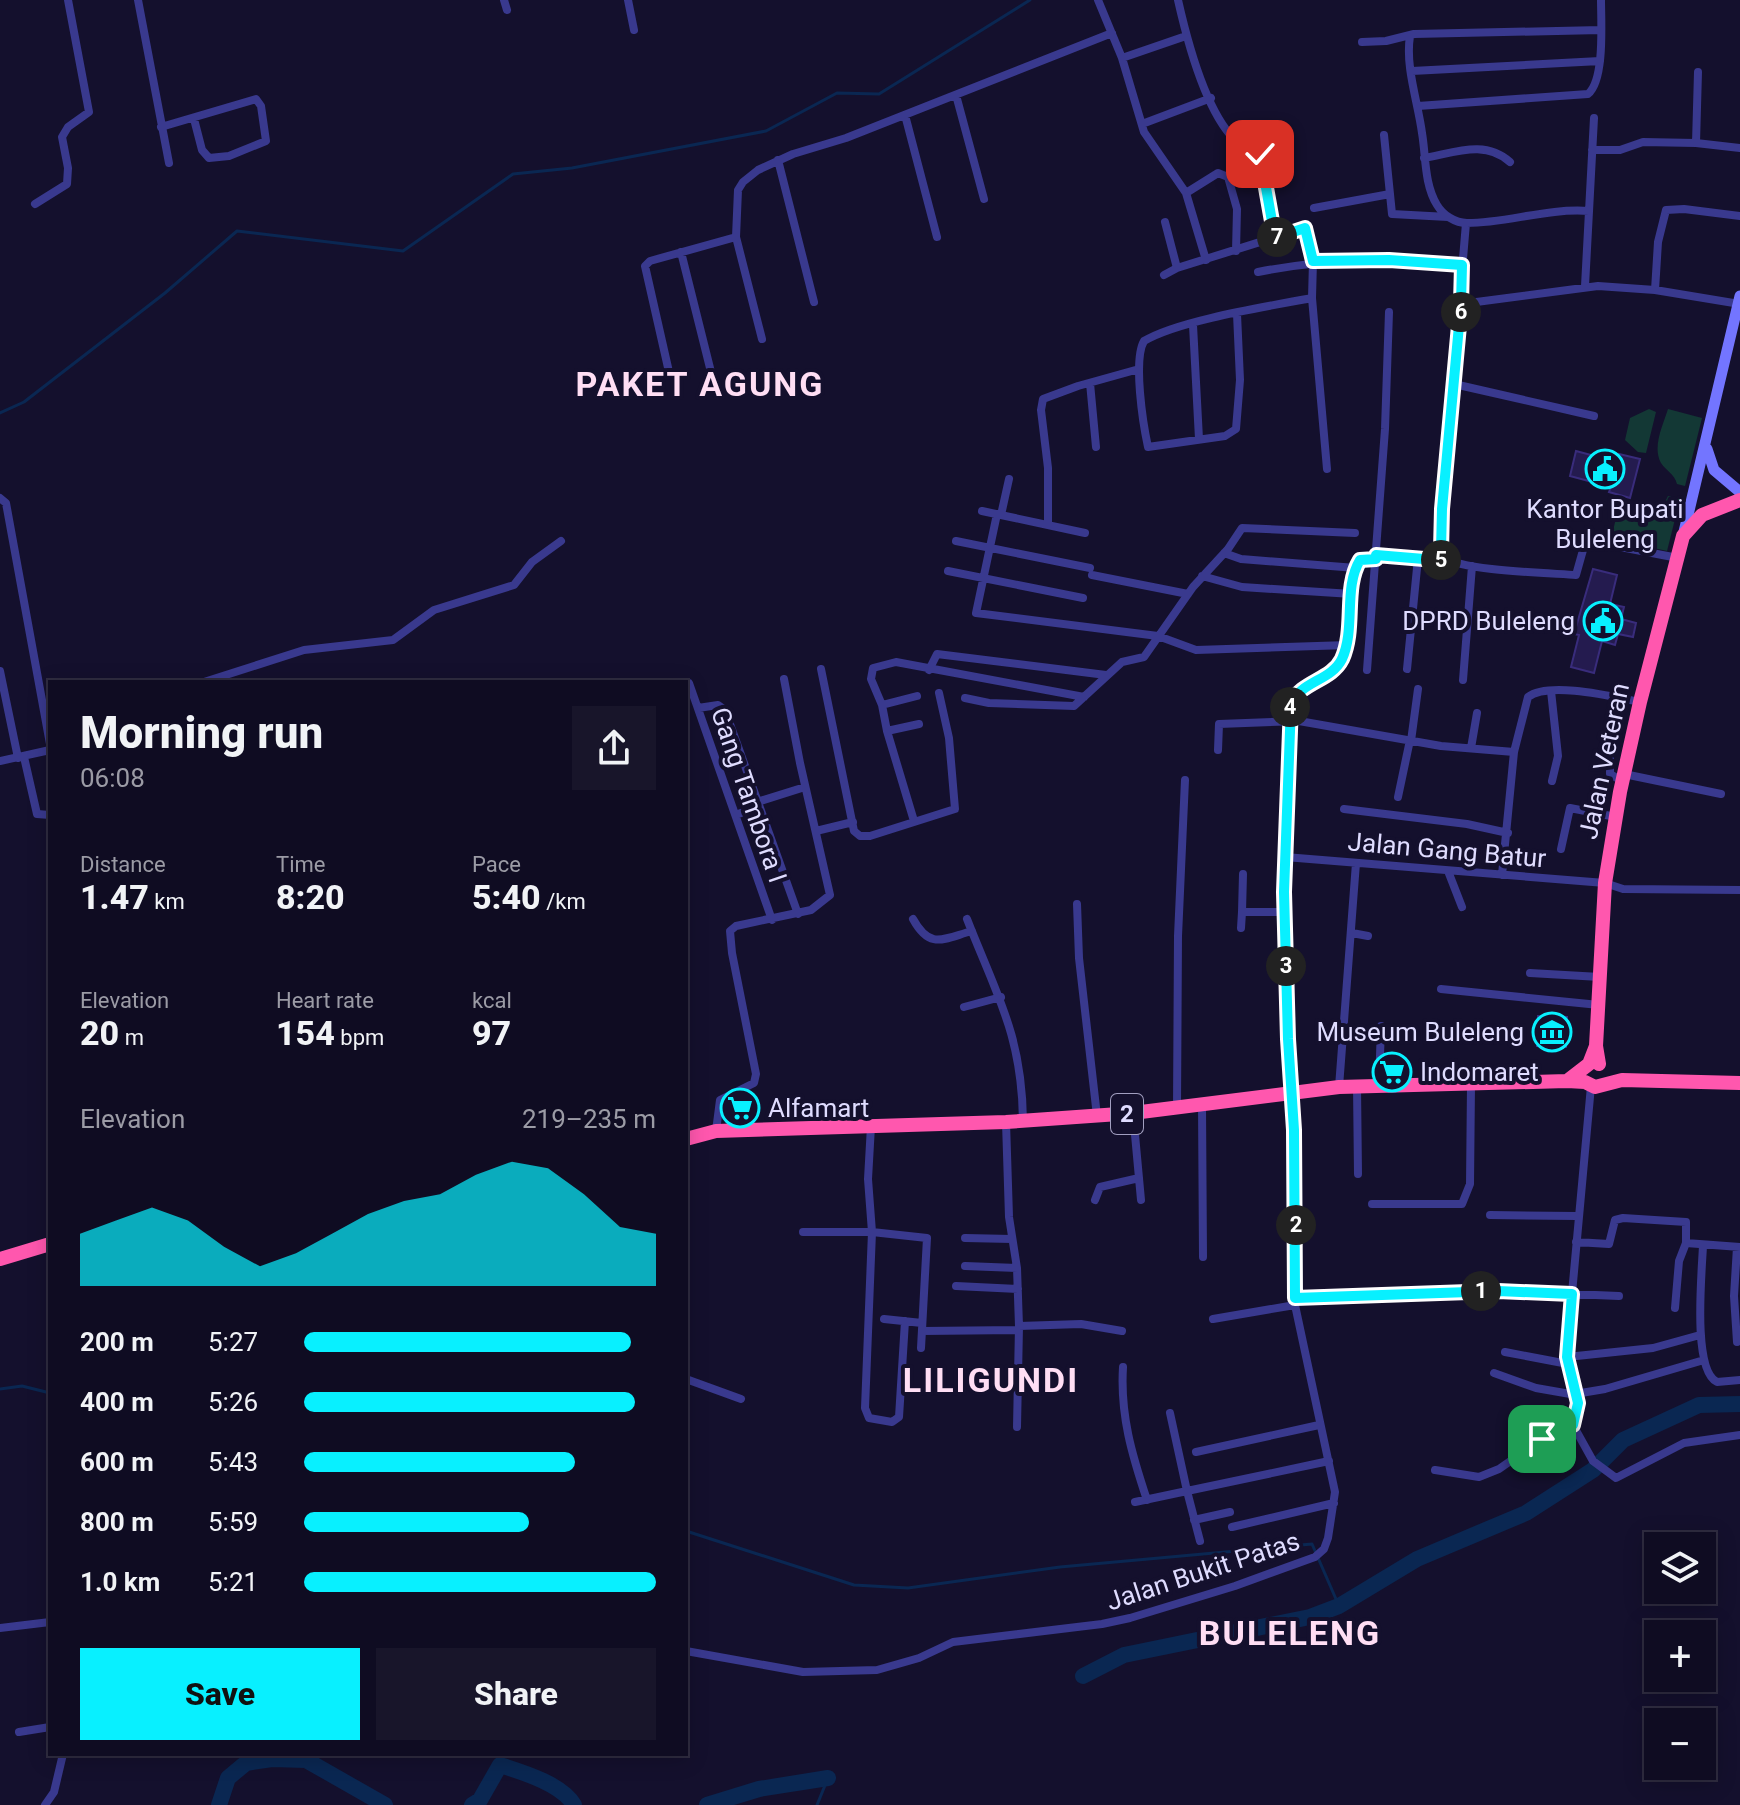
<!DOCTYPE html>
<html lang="en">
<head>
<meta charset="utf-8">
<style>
  :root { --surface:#0f0c22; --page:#18152a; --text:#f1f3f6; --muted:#9b9ba5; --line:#2f2c40; --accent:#08f0ff }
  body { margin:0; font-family:Roboto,sans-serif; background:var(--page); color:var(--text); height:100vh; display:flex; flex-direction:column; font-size:30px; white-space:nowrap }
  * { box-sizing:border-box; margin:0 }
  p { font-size:26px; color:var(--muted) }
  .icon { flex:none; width:44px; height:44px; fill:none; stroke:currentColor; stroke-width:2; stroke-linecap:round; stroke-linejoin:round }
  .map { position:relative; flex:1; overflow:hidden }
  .details { position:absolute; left:48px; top:680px; width:640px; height:1076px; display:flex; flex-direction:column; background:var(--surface); border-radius:0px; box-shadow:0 4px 20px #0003,0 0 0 2px var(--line) }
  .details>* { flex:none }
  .tools { position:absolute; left:1644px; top:1532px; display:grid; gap:16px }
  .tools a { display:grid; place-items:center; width:72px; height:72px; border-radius:0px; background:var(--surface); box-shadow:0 4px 20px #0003,0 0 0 2px var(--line); font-size:40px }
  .pin { position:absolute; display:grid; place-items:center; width:68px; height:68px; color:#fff; margin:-34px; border-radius:16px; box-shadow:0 4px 12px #0006 }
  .km { position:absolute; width:40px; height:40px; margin:-20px; border-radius:50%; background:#222; color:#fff; font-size:22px; line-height:40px; text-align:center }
  .round { display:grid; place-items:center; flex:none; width:84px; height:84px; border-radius:0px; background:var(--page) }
  .summary { display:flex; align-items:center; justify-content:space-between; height:136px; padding:0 32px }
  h1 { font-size:44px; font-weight:800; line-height:60px }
  .metrics { display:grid; grid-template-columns:repeat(3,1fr); gap:12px; height:136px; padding:8px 32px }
  .metrics div { display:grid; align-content:center }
  .metrics b { font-size:34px; font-weight:800 }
  .metrics small { font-size:22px; font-weight:400 }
  .metrics p { font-size:22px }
  .chart { height:224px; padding:16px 32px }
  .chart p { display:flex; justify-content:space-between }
  .chart svg { width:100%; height:144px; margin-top:8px; fill:var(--accent); opacity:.7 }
  .cta { display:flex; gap:16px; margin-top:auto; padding:16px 32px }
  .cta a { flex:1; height:92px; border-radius:0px; background:var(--accent); color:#111; font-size:32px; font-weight:800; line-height:92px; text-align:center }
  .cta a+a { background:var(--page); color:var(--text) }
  ul { padding:0 32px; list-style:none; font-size:26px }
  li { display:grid; grid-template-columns:128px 96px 1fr; align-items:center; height:60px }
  li i { height:20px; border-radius:10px; background:var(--accent) }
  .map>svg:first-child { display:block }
  .green { fill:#133835 }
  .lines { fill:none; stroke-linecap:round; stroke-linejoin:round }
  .stream { stroke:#0a2752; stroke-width:3 }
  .river { stroke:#0a2752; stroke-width:16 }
  .building { fill:#241b4f; stroke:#392c7c; stroke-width:2 }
  .street { stroke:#39398e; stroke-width:8 }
  .secondary { stroke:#7375ff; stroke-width:11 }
  .highway { stroke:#ff57ae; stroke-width:14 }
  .route-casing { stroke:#fff; stroke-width:16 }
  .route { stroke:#08f0ff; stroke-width:10 }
  .labels { text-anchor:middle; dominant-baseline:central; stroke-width:8; stroke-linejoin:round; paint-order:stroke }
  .shield { fill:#14102d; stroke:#a29fc0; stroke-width:2 }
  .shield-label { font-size:24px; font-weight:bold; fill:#dfdcff }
  .poi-label { font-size:26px; fill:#dfdcff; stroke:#14102d; text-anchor:end }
  .street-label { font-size:26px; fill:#dfdcff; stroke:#14102d }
  .district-label { font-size:34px; font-weight:bold; letter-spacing:2px; fill:#ffdef4; stroke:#14102d }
</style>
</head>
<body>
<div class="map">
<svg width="1740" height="1805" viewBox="0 0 1740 1805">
  <rect width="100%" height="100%" fill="#14102d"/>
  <!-- green -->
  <path class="green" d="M1649,409L1656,412L1646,453L1638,452L1625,440L1630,418Z
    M1668,409L1702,418L1685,486L1677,484C1674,473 1666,471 1661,463C1652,447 1663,425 1668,409Z
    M1668,496L1680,499L1667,551L1611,538L1619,507L1644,511L1664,504Z"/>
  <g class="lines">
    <!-- stream -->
    <path class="stream" d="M0,413L24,402L165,293L237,231L403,251L513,174L572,168L766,131L837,93L879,94L1030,0
      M0,1389L22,1386L50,1393
      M686,1531L854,1585L908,1588L1060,1567L1312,1544L1339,1606
      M817,1805L828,1778"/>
    <!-- river -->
    <path class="river" d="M1083,1676L1124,1655L1310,1617L1339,1606L1417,1559L1526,1513L1593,1470L1623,1440L1699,1405L1740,1404
      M219,1805L228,1778L246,1763L272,1759L306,1760L385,1805
      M472,1805L480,1800L500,1765C522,1772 562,1784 574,1805
      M707,1805L759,1789L828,1778"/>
  </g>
  <!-- building -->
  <path class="building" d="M1576,451L1617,462L1619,454L1640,459L1630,498L1609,492L1611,487L1570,476Z
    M1593,569L1617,575L1610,604L1624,607L1621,619L1636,623L1633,637L1618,634L1615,645L1602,641L1594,673L1571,667L1579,635L1574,634Z
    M1538,1016L1567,1017L1566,1047L1537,1046Z"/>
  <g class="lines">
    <!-- street -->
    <path class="street" d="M138,0L169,163
      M504,0L507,10
      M628,0L634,30
      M1098,0L1122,58L1144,132L1186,193L1206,260
      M1178,0C1187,40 1205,109 1234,139C1241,147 1252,147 1260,154L1275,238
      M1410,36C1405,67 1418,102 1422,133C1426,156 1424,184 1437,205C1443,215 1455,223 1467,223C1508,223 1546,208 1589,211
      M1362,42L1386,41L1414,34L1601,30
      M1122,58L1186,36
      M1412,71L1600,61
      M956,95L984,199
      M1418,106L1588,94C1605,80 1601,22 1601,0
      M905,115L937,237
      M1142,124L1211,98
      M161,127L256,99L261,106L266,141L229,156L209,158L202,150L194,119
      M1384,135L1392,214L1448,217
      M1696,143L1698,72
      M1592,150H1620L1643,142L1696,143L1740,148
      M1424,158C1454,153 1485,139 1510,162
      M778,160L814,302
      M1186,193L1218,173L1228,177L1237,209L1236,251
      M35,204L67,184L68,168L62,137L68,127L89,112L68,0
      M1314,208L1390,194
      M1165,222L1177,268
      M1466,223L1442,509L1444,557C1460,571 1550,573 1576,575L1585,543L1589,541L1678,558
      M736,237L762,339
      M681,252L714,384
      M1258,272C1329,258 1390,258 1462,265
      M1164,275L1177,268L1305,228L1313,261L1312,298L1327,469
      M1585,286L1594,118
      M1655,290L1658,242L1666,210L1684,209L1740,216
      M1461,304L1598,286L1655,290L1740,304
      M1237,314L1240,380L1236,429L1225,436L1148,447C1143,424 1133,360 1144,341C1179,320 1270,306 1312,298
      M1193,325L1199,439
      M669,372L645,266L650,261L736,237L738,190L743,182L758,170L793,154L846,138L1112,33
      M1090,383L1096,447
      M1454,384L1594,416
      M0,498L6,503L50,744
      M982,511L1085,533
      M997,514L976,613L1158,636L1196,650L1348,645
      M1001,515L1009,479
      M1048,524V468L1041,410L1043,399L1078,386L1139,369
      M956,541L1090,568
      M1224,553L1241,559L1356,568
      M1376,555L1447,561
      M948,571L1083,598
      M1092,575L1188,594
      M1202,576L1242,587L1352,594
      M821,669L854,831L860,836H870L955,809L949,738L939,693
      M1407,669L1418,558
      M929,670L937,654L1106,675
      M1367,670L1385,429L1389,312
      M0,671L18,758
      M1463,680L1472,566
      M204,682L304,650L393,640L434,610L514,585L532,562L561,541
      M689,683L772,920
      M1551,691L1558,756L1552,781
      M965,698L989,703L1074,706L1122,662L1144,657L1193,587L1228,549L1242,528L1355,533
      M882,705L917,696
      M698,708L718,705L725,710L798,914
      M887,731L919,724
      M1411,741L1418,689
      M1471,748L1477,713
      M1218,750L1219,724L1299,721L1441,746L1514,752
      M24,757L37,814L50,815
      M1610,759V774L1622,781
      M0,761L50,750
      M1624,774L1721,794
      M1398,797L1410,740
      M757,802L805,787
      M1344,809L1467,824L1508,833
      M736,815L758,806
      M914,821L887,731L882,705L871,679L873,668L896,662L1084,697
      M816,831L853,822
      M1561,849L1570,808L1616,817
      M1285,857L1605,883L1623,889L1740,890
      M1448,871L1462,907
      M1502,875L1514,752L1528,697C1549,681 1614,697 1640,702
      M1077,904L1079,958L1097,1116
      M1242,912L1243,874
      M913,919C930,950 943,939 972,931
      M967,919C997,996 1022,1035 1023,1121
      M1241,928L1242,912H1285
      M1352,933L1368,936
      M1530,973L1600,977
      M1441,989L1599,1005
      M964,1007L1001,997
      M1357,1086L1358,1174
      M1379,1086L1381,1026
      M1591,1086L1567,1348L1571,1387L1578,1403L1573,1425L1593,1461L1616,1478L1684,1443L1740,1435
      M1339,1087L1356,863
      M1202,1105L1203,1257
      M1177,1108L1178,936L1185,780
      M1133,1113L1141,1200
      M1006,1122L1009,1217L1017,1268L1019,1326L1017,1427
      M871,1126L868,1179L872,1232L865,1408L869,1418L892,1422L899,1417L905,1321
      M716,1131L720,1100L754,1083L756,1074L732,953L730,931L736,926L811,910L830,895L800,763L784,679
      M1095,1200L1100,1187L1139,1178
      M1372,1204H1462L1470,1184L1471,1085
      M1490,1215L1577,1216
      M803,1232H872L927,1238L921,1348
      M965,1238L1012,1239
      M1576,1242L1609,1244L1615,1220L1623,1218L1686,1222V1243L1740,1247
      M1703,1245C1702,1272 1692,1370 1717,1382L1740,1380
      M965,1266L1017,1268
      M956,1286L1018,1289
      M1295,1298L1498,1291L1619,1296
      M1675,1308L1679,1261L1686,1243
      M884,1319L922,1323
      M1213,1319L1295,1305
      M1019,1326L1081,1324L1122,1331
      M922,1331L1019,1330
      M1737,1342L1734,1296L1737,1247
      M1505,1352L1568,1364
      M1567,1357L1653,1348L1700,1335
      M1123,1367C1120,1415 1132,1455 1147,1500
      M1494,1373L1536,1388L1576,1395
      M686,1379L741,1399
      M1575,1394L1605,1389L1704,1360
      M1170,1413L1187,1491L1329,1461
      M1196,1452L1319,1425
      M1435,1470L1479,1477L1499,1469L1542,1439L1573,1425
      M1135,1502L1187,1491L1200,1541
      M1194,1520L1230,1512
      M1232,1527L1334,1503
      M0,1628L50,1622
      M686,1651L803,1672L877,1670L919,1658L953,1642L1102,1624L1130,1618L1235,1586L1315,1557L1324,1549L1328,1538L1335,1492L1295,1305L1294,1130L1288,1039L1284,892L1286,784L1292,700C1303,685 1327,682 1338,667C1358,636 1346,596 1358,562L1363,559H1376
      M19,1732L50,1727
      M45,1805L54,1792L63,1754"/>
    <!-- secondary -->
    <path class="secondary" d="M1707,449L1714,470L1740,492
      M1683,536L1740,296"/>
    <!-- highway -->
    <path class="highway" d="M1599,1064L1596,1046L1605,883L1620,792L1640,702L1683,536L1702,515L1740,500
      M1567,1081L1589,1064L1596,1046
      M686,1139L716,1131L1006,1122L1133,1113L1339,1087L1567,1081L1585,1082L1595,1087L1622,1080L1740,1083
      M0,1259L50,1244"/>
  </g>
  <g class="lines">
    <!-- route casing -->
    <g class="route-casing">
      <path id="route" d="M1260,154L1275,238L1305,228L1313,261L1389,260L1462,265L1461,304L1442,509L1441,550L1448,561L1376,555V559L1360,560C1343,588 1356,628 1342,659C1331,681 1301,681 1291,704L1284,892L1288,1039L1294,1130L1295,1298L1498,1291L1572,1294L1567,1357L1578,1403L1573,1425L1542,1439"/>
    </g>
    <!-- route -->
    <use href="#route" class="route"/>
  </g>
  <!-- icons -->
  <defs>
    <g id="civic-ring" transform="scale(2)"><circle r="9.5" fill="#14102d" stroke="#08f0ff" stroke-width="1.5"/><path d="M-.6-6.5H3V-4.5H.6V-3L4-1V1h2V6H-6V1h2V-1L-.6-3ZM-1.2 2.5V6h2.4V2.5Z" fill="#08f0ff"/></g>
    <g id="museum-ring" transform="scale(2)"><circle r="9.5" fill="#14102d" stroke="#08f0ff" stroke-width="1.5"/><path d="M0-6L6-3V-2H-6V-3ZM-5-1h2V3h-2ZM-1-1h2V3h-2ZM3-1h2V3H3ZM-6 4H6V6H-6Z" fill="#08f0ff"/></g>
    <g id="supermarket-ring" transform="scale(2)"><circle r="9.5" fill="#14102d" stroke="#08f0ff" stroke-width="1.5"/><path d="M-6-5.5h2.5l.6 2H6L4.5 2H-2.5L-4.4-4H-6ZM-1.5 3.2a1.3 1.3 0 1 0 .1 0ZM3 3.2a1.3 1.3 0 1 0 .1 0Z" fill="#08f0ff"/></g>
  </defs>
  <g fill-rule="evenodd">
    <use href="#civic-ring" x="1605" y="469"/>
    <use href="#civic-ring" x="1603" y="621"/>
    <use href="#museum-ring" x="1552" y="1032"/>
    <use href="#supermarket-ring" x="1392" y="1072"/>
    <use href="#supermarket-ring" x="740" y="1108"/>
  </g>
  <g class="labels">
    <!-- shield labels -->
    <rect class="shield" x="1111" y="1094" width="32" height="40" rx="6"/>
    <g class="shield-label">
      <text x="1127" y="1114">2</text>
    </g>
    <!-- poi labels -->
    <g class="poi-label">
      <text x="1605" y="509" text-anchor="middle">Kantor Bupati<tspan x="1605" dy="30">Buleleng</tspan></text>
      <text x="1575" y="621">DPRD Buleleng</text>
      <text x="1524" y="1032">Museum Buleleng</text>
      <text x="1420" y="1072" text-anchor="start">Indomaret</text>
      <text x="768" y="1108" text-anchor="start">Alfamart</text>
    </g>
    <!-- street labels -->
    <g class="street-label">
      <text transform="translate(1604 761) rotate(-78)">Jalan Veteran</text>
      <text transform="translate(749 795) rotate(71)">Gang Tambora I</text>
      <text transform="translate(1447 850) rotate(5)">Jalan Gang Batur</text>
      <text transform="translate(1203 1571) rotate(-18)">Jalan Bukit Patas</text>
    </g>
    <!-- district labels -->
    <g class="district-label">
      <text x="700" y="384">PAKET AGUNG</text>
      <text x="991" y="1380">LILIGUNDI</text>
      <text x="1290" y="1633">BULELENG</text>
    </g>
  </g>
</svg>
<div class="tools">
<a><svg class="icon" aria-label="layers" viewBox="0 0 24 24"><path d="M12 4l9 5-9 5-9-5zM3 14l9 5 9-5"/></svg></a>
<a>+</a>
<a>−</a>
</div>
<div class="pin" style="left:1542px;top:1439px;background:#1e9e55"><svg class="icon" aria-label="arrive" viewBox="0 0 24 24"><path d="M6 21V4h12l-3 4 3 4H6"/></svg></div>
<div class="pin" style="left:1260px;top:154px;background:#d93025"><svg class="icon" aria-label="check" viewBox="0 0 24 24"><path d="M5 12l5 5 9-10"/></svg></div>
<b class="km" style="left:1481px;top:1291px">1</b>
<b class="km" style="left:1296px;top:1225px">2</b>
<b class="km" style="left:1286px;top:966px">3</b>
<b class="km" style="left:1290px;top:707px">4</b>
<b class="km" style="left:1441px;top:560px">5</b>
<b class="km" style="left:1461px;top:312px">6</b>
<b class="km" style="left:1277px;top:237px">7</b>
<section class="details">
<div class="summary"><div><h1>Morning run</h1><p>06:08</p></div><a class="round"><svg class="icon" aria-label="share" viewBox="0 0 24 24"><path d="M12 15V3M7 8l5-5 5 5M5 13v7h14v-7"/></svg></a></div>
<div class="metrics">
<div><p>Distance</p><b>1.47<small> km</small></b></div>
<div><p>Time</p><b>8:20</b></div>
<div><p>Pace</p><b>5:40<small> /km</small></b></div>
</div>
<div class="metrics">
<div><p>Elevation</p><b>20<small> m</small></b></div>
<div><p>Heart rate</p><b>154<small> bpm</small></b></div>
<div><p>kcal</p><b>97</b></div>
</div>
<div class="chart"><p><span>Elevation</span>219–235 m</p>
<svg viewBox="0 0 160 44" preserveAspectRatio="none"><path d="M0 44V28L10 24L20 20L30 24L40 32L50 38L60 34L70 28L80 22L90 18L100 16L110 10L120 6L130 8L140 16L150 26L160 28V44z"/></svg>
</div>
<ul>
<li><b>200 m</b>5:27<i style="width:93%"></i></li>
<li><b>400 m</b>5:26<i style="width:94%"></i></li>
<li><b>600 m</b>5:43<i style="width:77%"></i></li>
<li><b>800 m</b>5:59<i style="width:64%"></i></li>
<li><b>1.0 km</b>5:21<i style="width:100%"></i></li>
</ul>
<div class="cta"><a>Save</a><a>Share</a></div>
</section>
</div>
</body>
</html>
